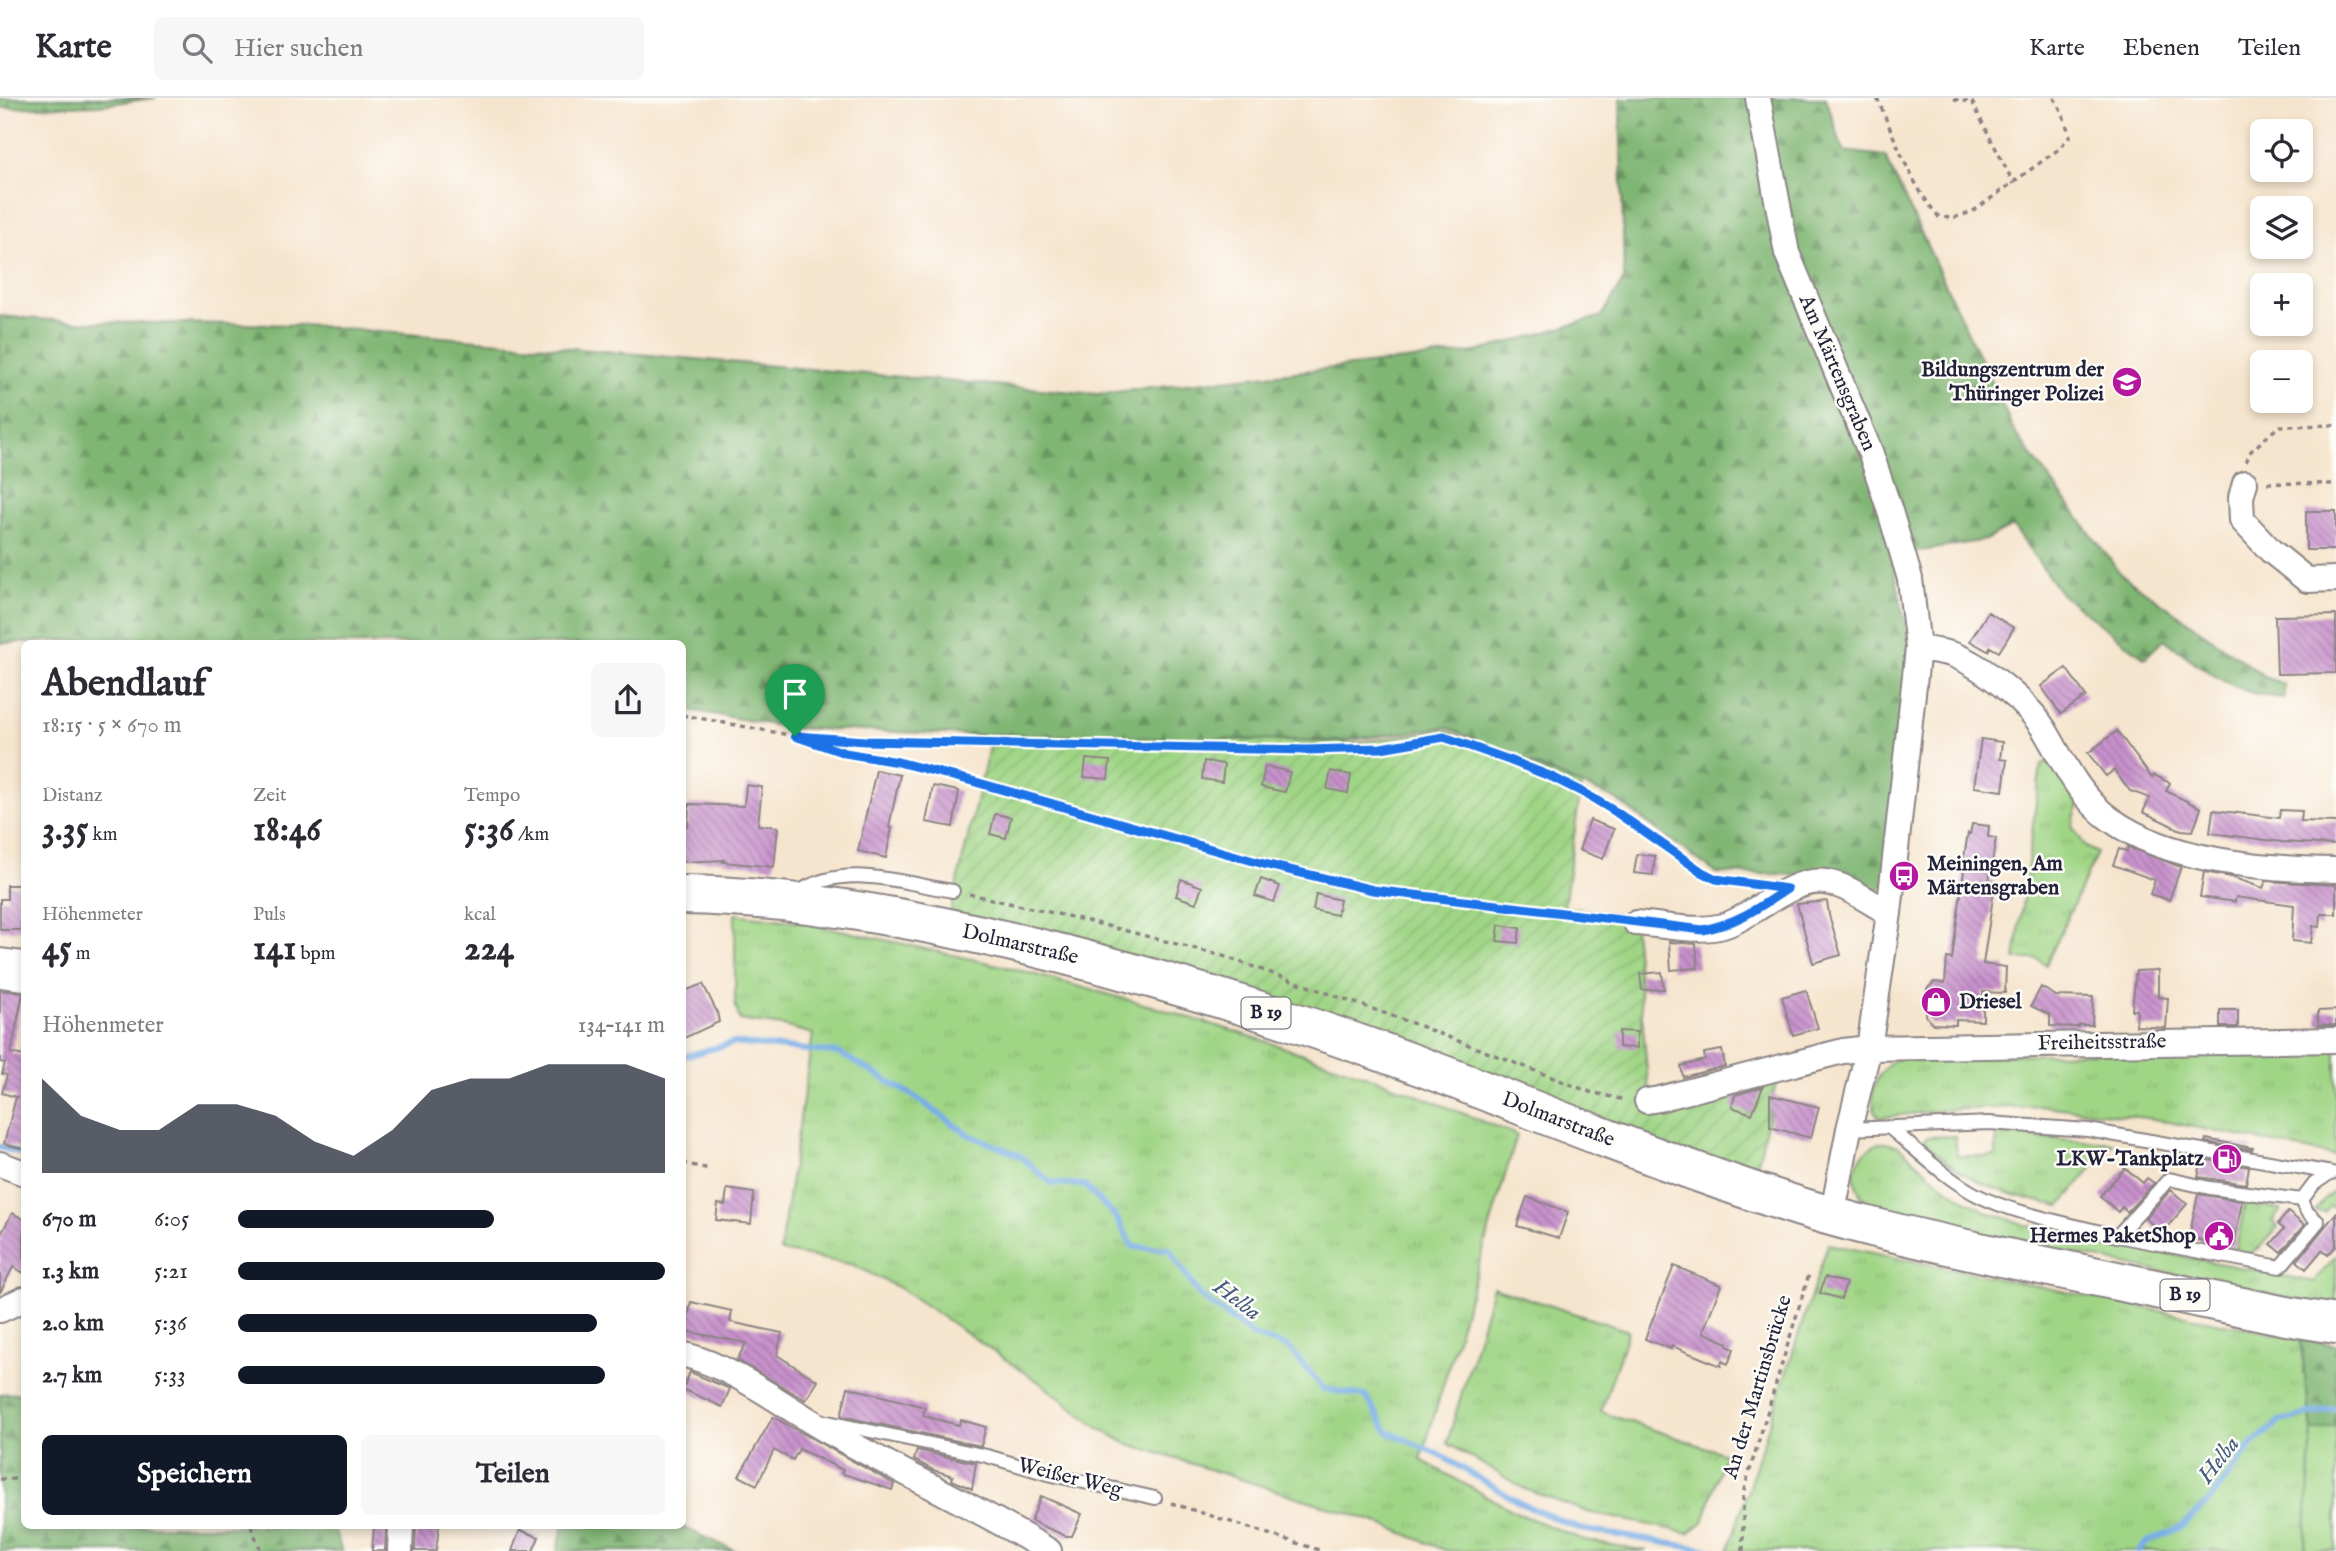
<!DOCTYPE html>
<html lang="de">
<head>
<meta charset="utf-8">
<style>
  :root { --surface:#fff; --page:#f7f7f7; --text:#2b2b33; --muted:#7c7c81; --line:#e1e1e2; --accent:#111827 }
  body { margin:0; font-family:"IM FELL English",serif; background:var(--page); color:var(--text); height:100vh; display:flex; flex-direction:column; font-size:26px; white-space:nowrap }
  * { box-sizing:border-box; margin:0 }
  p { font-size:23px; color:var(--muted) }
  .icon { flex:none; width:38px; height:38px; fill:none; stroke:currentColor; stroke-width:2; stroke-linecap:round; stroke-linejoin:round }
  .map { position:relative; flex:1; overflow:hidden }
  .sheet { position:absolute; left:21px; top:542px; width:665px; height:889px; display:flex; flex-direction:column; background:var(--surface); border-radius:10px; box-shadow:0 4px 10px #0003 }
  .sheet>* { flex:none }
  .buttons { position:absolute; left:2250px; top:21px; display:grid; gap:14px }
  .buttons a { display:grid; place-items:center; width:63px; height:63px; border-radius:10px; background:var(--surface); box-shadow:0 4px 10px #0003; font-size:35px }
  .pin { position:absolute; display:grid; place-items:center; width:60px; height:60px; color:#fff; margin:-72px -30px; border-radius:50% 50% 50% 0; rotate:-45deg; box-shadow:0 0 7px #0007 }
  .pin .icon { rotate:45deg }
  .round { display:grid; place-items:center; flex:none; width:74px; height:74px; border-radius:10px; background:var(--page) }
  .head { display:flex; align-items:center; justify-content:space-between; height:119px; padding:0 21px }
  h1 { font-size:38px; font-weight:700; line-height:52px }
  .stats { display:grid; grid-template-columns:repeat(3,1fr); gap:10px; height:119px; padding:7px 21px }
  .stats div { display:grid; align-content:center }
  .stats b { font-size:35px; font-weight:700 }
  .stats small { font-size:19px; font-weight:400 }
  .stats p { font-size:19px }
  .chart { height:196px; padding:14px 21px }
  .chart p { display:flex; justify-content:space-between }
  .chart svg { width:100%; height:126px; margin-top:7px; fill:var(--accent); opacity:.7 }
  .button { display:flex; gap:14px; margin-top:auto; padding:14px 21px }
  .button a { flex:1; height:80px; border-radius:10px; background:var(--accent); color:#fff; font-size:28px; font-weight:700; line-height:80px; text-align:center }
  .button a+a { background:var(--page); color:var(--text) }
  ul { padding:0 21px; list-style:none; font-size:23px }
  li { display:grid; grid-template-columns:112px 84px 1fr; align-items:center; height:52px }
  li i { height:18px; border-radius:9px; background:var(--accent) }
  header { display:flex; align-items:center; gap:42px; box-sizing:border-box; height:98px; padding:0 35px; background:var(--surface); border-bottom:2px solid var(--line) }
  header strong { font-size:33px }
  nav { display:flex; gap:38px; margin-inline-start:auto; font-size:24px }
  .search { width:490px; height:63px; background:var(--page); display:flex; align-items:center; gap:18px; box-sizing:border-box; padding:0 24px; border-radius:10px; color:var(--muted); font-size:26px }
  .map>svg:first-child { display:block }
  .grass { fill:url(#grass-tufts); stroke:#617c60; stroke-width:2 }
  .forest { fill:url(#forest-firs); stroke:#516c57; stroke-width:2 }
  .garden { fill:url(#garden-furrows); stroke:#617c60; stroke-width:2 }
  .pitch { fill:#a0d586; stroke:#617c60; stroke-width:2 }
  .lines { fill:none; stroke-linecap:round; stroke-linejoin:round }
  .stream { stroke:#78ade6; stroke-width:6 }
  .building { fill:url(#building-back-hatch) }
  .lane-casing { stroke:#8c8484; stroke-width:16 }
  .street-casing { stroke:#8c8484; stroke-width:28 }
  .primary-casing { stroke:#8c8484; stroke-width:42 }
  .path { stroke:#8c8484; stroke-width:3.5; stroke-dasharray:5 5; stroke-linecap:butt }
  .lane { stroke:#fff; stroke-width:12 }
  .street { stroke:#fff; stroke-width:24 }
  .primary { stroke:#fff; stroke-width:38 }
  .route-casing { stroke:#fff; stroke-width:14 }
  .route { stroke:#1a73e8; stroke-width:9 }
  .labels { text-anchor:middle; dominant-baseline:central; stroke-width:5; stroke-linejoin:round; paint-order:stroke }
  .shield { fill:#fdfcf7; stroke:#646373; stroke-width:2 }
  .shield-label { font-size:19px; font-weight:bold; fill:#22223b }
  .poi-label { font-size:21px; font-weight:bold; fill:#22223b; stroke:#fdfcf7; text-anchor:end }
  .street-label { font-size:21px; fill:#22223b; stroke:#fdfcf7 }
  .water-label { font-size:23px; font-style:italic; fill:#445a7f; stroke:#fdfcf7 }
</style>
</head>
<body>
<header>
<strong>Karte</strong>
<div class="search"><svg class="icon" aria-label="search" viewBox="0 0 24 24"><circle cx="10" cy="10" r="6"/><path d="M15 15l6 6"/></svg>Hier suchen</div>
<nav><a>Karte</a><a>Ebenen</a><a>Teilen</a></nav>
</header>
<div class="map">
<svg width="2336" height="1453" viewBox="0 0 2336 1453">
  <defs>
    <pattern id="grass-tufts" width="24" height="20" patternUnits="userSpaceOnUse" patternTransform="scale(1.75)"><rect width="24" height="20" fill="#a0d586"/><path d="M3 7l-1-3M5 7V3M7 7l1-3M15 17l-1-3M17 17v-4M19 17l1-3" fill="none" stroke="#8ab775"/></pattern>
    <pattern id="forest-firs" width="22" height="20" patternUnits="userSpaceOnUse" patternTransform="scale(1.75)"><rect width="22" height="20" fill="#80b673"/><path d="M5 1l3.5 6h-7zM16 11l3.5 6h-7z" fill="#689460"/></pattern>
    <pattern id="garden-furrows" width="10" height="10" patternUnits="userSpaceOnUse" patternTransform="scale(1.75)"><rect width="10" height="10" fill="#a0d586"/><path d="M-1 1l2-2M0 10L10 0M9 11l2-2" fill="none" stroke="#8ab775"/></pattern>
    <pattern id="building-back-hatch" width="6" height="6" patternUnits="userSpaceOnUse" patternTransform="scale(1.75)"><rect width="6" height="6" fill="#c892cc"/><path d="M-1 5l2 2M0 0l6 6M5-1l2 2" fill="none" stroke="#a277a7"/></pattern>
  </defs>
  <rect width="100%" height="100%" fill="#fdfcf7"/>
  <filter id="ink" filterUnits="userSpaceOnUse"><feTurbulence type="fractalNoise" baseFrequency=".0143" numOctaves="2"/><feDisplacementMap in="SourceGraphic" scale="14" xChannelSelector="R" yChannelSelector="G"/><feConvolveMatrix kernelMatrix="1 2 1 2 8 2 1 2 1" color-interpolation-filters="sRGB"/></filter>
  <filter id="wash" filterUnits="userSpaceOnUse"><feTurbulence type="fractalNoise" baseFrequency=".00686" numOctaves="4" result="noise"/><feDisplacementMap in="SourceGraphic" scale="28" xChannelSelector="R" yChannelSelector="G"/><feGaussianBlur stdDeviation="1.57" result="paint"/><feColorMatrix in="noise" values="0 0 0 0 0 0 0 0 0 0 0 0 0 0 0 0 0 1.4 0 .05"/><feComposite in="paint" operator="in"/></filter>
  <g filter="url(#wash)">
    <rect width="100%" height="100%" fill="#f6e5ce"/>
    <!-- grass -->
    <path class="grass" d="M2050,662L2078,707L2072,728L2086,749L2097,755L2046,867L2038,861H2015L2041,667Z
      M735,816L808,825L1003,868L1151,908L1250,938L1382,983L1517,1037L1421,1362L1519,1416L1584,1442L1647,1453H1447L1376,1424L1126,1345L1100,1331L1039,1284L901,1191L854,1167L780,1153L813,936L783,928L740,922L735,906Z
      M2336,950V1058L2154,1021L2044,1008L1941,1012L1879,1020C1864,996 1877,973 1899,959Z
      M1996,1036L2113,1045L2060,1108C2006,1097 1962,1085 1924,1042L1928,1039L1955,1038L1957,1058H1996Z
      M1878,1045H1889L1898,1048L1944,1088L1965,1102L1985,1113L2029,1128L2314,1184L2336,1158V1210L1880,1115C1850,1094 1843,1065 1878,1045Z
      M2336,1092V1112L2331,1108L2325,1114L2315,1113L2325,1101Z
      M2245,1105L2281,1112L2272,1123L2278,1129L2261,1149L2250,1155L2242,1156L2199,1148L2200,1144L2236,1151Z
      M1828,1146L2300,1241L2312,1333L2305,1453H1728Z
      M1493,1189L1628,1233L1601,1314L1725,1356L1703,1424L1689,1435L1587,1414L1525,1391L1447,1345Z"/>
    <!-- forest -->
    <path class="forest" d="M0,0H156L100,7L0,10Z
      M1620,0H1826L1843,53L1885,58L2015,335L2121,476L2267,580L2284,586V600C2232,597 2204,571 2164,541L2145,560L2061,496L2013,428L1985,442L1892,458L1909,545L1885,786L1874,796L1834,778L1716,775L1615,701L1446,629L1342,643L971,637L791,630L683,611L682,546H209L133,540L0,545V218L78,224L304,227L1097,296L1476,254L1602,218L1624,181Z
      M2300,1241L2336,1247V1328L2312,1333Z
      M24,1295V1428H333L342,1453H0V1296Z
      M563,1428H680L736,1453H557Z"/>
    <!-- garden -->
    <path class="garden" d="M1444,632L1581,688L1564,809L1633,819L1650,1006L1778,976L1755,1078L949,820L992,636L1357,645Z"/>
    <!-- pitch -->
    <path class="pitch" d="M2336,1328V1453H2305L2312,1333Z"/>
    <g class="lines">
      <!-- stream -->
      <path class="stream" d="M682,959L733,945L839,955L912,997L969,1037L1019,1057L1051,1085L1084,1087L1116,1119L1133,1149L1169,1151L1200,1198L1254,1238L1288,1249L1324,1291L1366,1298L1388,1334L1438,1356L1522,1406L1580,1431L1715,1453
        M0,1049L24,1057
        M2138,1453L2149,1443L2181,1429L2211,1401L2254,1344L2281,1323L2336,1310"/>
    </g>
    <g id="blocks">
      <!-- building -->
      <path class="building" d="M2306,413H2336V452H2306Z
        M1988,514L2014,530L1999,554L1990,549L1988,553L1970,543Z
        M2336,517V575L2277,576L2275,518Z
        M2066,570L2086,598L2061,616L2041,588Z
        M2117,633L2152,680L2154,677L2170,685L2166,693L2201,710L2193,733L2181,732L2143,714L2150,700L2130,693L2114,672L2106,678L2088,655Z
        M1981,641L2002,644L2000,661L2007,662L2003,693L1974,689Z
        M1086,661L1110,663L1108,681L1084,679Z
        M1204,663L1224,666L1222,684L1202,681Z
        M1265,668L1290,674L1285,694L1261,689Z
        M876,672L900,677L889,729L892,730L886,760L858,753Z
        M1331,673L1351,677L1348,695L1327,691Z
        M746,687L762,689L758,727L778,729L774,769L723,764L724,762L682,764V728H688L689,706L744,708Z
        M933,688L959,693L953,729L926,724Z
        M2213,712L2279,720L2280,712L2302,713L2301,723L2336,724V747L2282,744L2210,735Z
        M995,716L1011,719L1006,740L990,736Z
        M1590,722L1614,731L1603,761L1579,752Z
        M1972,726L1989,728L1988,739L1996,740L1989,783L1995,784V786L1983,866L2006,869L2005,895L1983,894V923L1956,922V927L1933,926L1926,918L1927,891L1934,884L1945,885L1947,860L1952,861L1965,765H1963L1968,735L1970,736Z
        M2128,749L2181,769L2169,802L2150,796L2155,782L2113,767L2119,751L2127,753Z
        M1637,756L1655,758L1653,777L1634,775Z
        M2204,774L2231,779L2263,790L2266,783L2336,787V816H2321L2320,829L2313,828L2311,845L2292,843L2294,807L2236,799L2235,804L2200,799Z
        M1181,781L1202,789L1196,805L1176,798Z
        M1261,781L1280,788L1274,804L1255,798Z
        M7,787H24V809H21V832H0V801H7Z
        M1316,796L1340,802L1337,817L1313,812Z
        M1827,803L1829,817L1841,857L1813,865L1797,806Z
        M1499,827L1520,830L1518,845L1497,843Z
        M1669,844L1696,846L1698,870L1671,872Z
        M2158,872V899L2168,900L2166,930L2136,928L2137,912H2132L2136,873Z
        M1662,874L1664,891L1642,892L1640,876Z
        M703,886L717,914L719,924L682,941V894Z
        M2041,889L2056,898L2093,899L2092,927H2079V929L2050,928V917L2031,908Z
        M0,892L23,895L11,955L24,958V1051L4,1046L16,999L2,995L7,977L2,976L5,965L0,964Z
        M1806,892L1818,930L1793,937L1782,899Z
        M2220,912H2238V929H2220Z
        M2336,912V927H2318V913Z
        M1619,933L1637,934V950L1619,949Z
        M1722,952L1725,968L1683,979L1681,968L1705,962L1704,955Z
        M1763,989L1752,1016L1732,1009L1735,997Z
        M1770,997L1819,1009L1811,1040L1770,1029Z
        M2206,1041L2253,1050L2252,1052L2205,1044Z
        M2202,1061L2249,1069L2246,1086L2198,1079Z
        M2125,1070L2143,1085L2147,1080L2154,1085L2127,1114L2122,1109L2118,1114L2100,1098Z
        M727,1091L754,1095L751,1126L716,1122L718,1106L725,1107Z
        M2171,1092L2187,1106L2162,1135L2145,1120Z
        M2198,1096L2242,1103L2234,1148L2189,1140Z
        M1527,1099L1568,1114L1559,1140L1517,1128Z
        M2288,1114L2304,1127L2281,1154L2271,1146L2284,1131L2278,1126Z
        M12,1115L24,1121V1175L13,1169L0,1195V1138Z
        M2336,1115V1148L2328,1157L2322,1152L2306,1171L2297,1163Z
        M1674,1168L1721,1187L1703,1234L1728,1245L1727,1248L1734,1251L1728,1266L1722,1263L1721,1268L1672,1248L1671,1251L1645,1241Z
        M1825,1179L1846,1185L1841,1201L1820,1195Z
        M691,1204L732,1213L730,1224L782,1235L777,1257L818,1283L806,1302L737,1262L746,1245L685,1233Z
        M690,1274L730,1291L722,1309L683,1291Z
        M848,1289L925,1309L923,1318L959,1327L961,1322L986,1329L981,1348L841,1318Z
        M773,1319L894,1386L892,1392L841,1375L843,1372L799,1351L793,1362L774,1352L757,1387L739,1378Z
        M917,1352L976,1365L972,1391L952,1382L953,1378L933,1372L914,1362Z
        M1041,1398L1082,1416L1072,1438H1066L1031,1423Z
        M374,1428L386,1429L385,1453H372Z
        M416,1428H439L436,1453H415Z
        M520,1432L539,1439L533,1453H512Z"/>
    </g>
  </g>
  <g filter="url(#ink)">
    <use href="#blocks" fill-opacity="0" stroke="#8c8484" stroke-width="2"/>
    <g class="lines">
      <!-- lane casing -->
      <g class="lane-casing">
        <path id="lane" d="M797,795C843,763 902,785 953,793
          M1849,1031L1989,1025L2088,1032L2332,1075
          M1891,1031C1918,1053 1945,1080 1977,1097C2014,1116 2075,1127 2117,1138L2169,1081L2210,1090L2302,1102L2314,1086L2330,1075
          M2117,1138L2280,1169L2318,1124L2307,1114L2302,1102
          M828,1324L987,1358L1048,1376L1155,1400"/>
      </g>
      <!-- street casing -->
      <g class="street-casing">
        <path id="street" d="M1758,0L1787,155L1871,356L1889,410L1910,481L1918,550L1889,815L1869,950L1849,1031L1832,1119
          M2245,385L2241,399L2242,422L2271,453L2307,482L2336,481
          M1918,550C1930,552 1942,553 1954,557C1984,569 2027,604 2044,631C2063,663 2079,699 2110,721C2169,764 2265,771 2336,772
          M1636,825C1665,827 1695,835 1723,828C1738,824 1752,813 1766,805C1822,768 1836,784 1889,815
          M1647,1003L1659,1001L1843,953L1869,950L2336,942
          M0,1066L24,1075
          M0,1212L24,1201
          M682,1256C739,1271 782,1308 833,1336C904,1376 979,1410 1049,1453
          M400,1453L401,1428"/>
      </g>
      <!-- primary casing -->
      <g class="primary-casing">
        <path id="primary" d="M682,797C811,799 937,825 1062,856C1194,890 1324,931 1452,980C1558,1022 1664,1064 1773,1100C1852,1127 1934,1144 2016,1162C2106,1181 2196,1199 2286,1218L2336,1226
          M0,870L24,873"/>
      </g>
      <!-- path -->
      <path class="path" d="M1877,0C1895,40 1910,86 1939,119L1953,120L1972,114L2059,51L2070,38L2062,14L2054,0
        M1954,0L1960,4L1971,2L2014,86
        M2246,364L2251,353L2279,328L2336,327
        M2267,385L2336,386
        M682,617L795,638L845,655L898,665L972,683L1264,766L1373,792L1615,823
        M795,638L865,643L1305,652L1381,651L1444,639L1509,662L1552,679L1586,696L1616,714L1702,774L1716,781L1752,787
        M969,796L1084,822L1223,858L1412,925L1590,994L1625,1002
        M682,1065L710,1071
        M0,1381H24
        M1171,1405L1322,1453
        M251,1428L261,1453
        M1743,1453V1395L1809,1176"/>
      <!-- lane -->
      <use href="#lane" class="lane"/>
      <!-- street -->
      <use href="#street" class="street"/>
      <!-- primary -->
      <use href="#primary" class="primary"/>
    </g>
  </g>
  <g class="lines" filter="url(#ink)">
    <!-- route casing -->
    <g class="route-casing">
      <path id="route" d="M795,638L865,643L1306,652L1381,650L1444,639L1509,662L1552,679L1586,696L1616,714L1702,774L1716,781L1787,791C1758,810 1738,825 1703,832L1373,792L1264,766L972,683L898,664L845,655Z"/>
    </g>
    <!-- route -->
    <use href="#route" class="route"/>
  </g>
  <!-- icons -->
  <defs>
    <g id="school-disc" transform="scale(1.575)"><circle r="9.5" fill="#b5179e" stroke="#fdfcf7"/><path d="M0-5L7-2L0 1L-7-2ZM-4 1L0 2.5L4 1V4Q0 6-4 4Z" fill="#fff"/></g>
    <g id="bus-disc" transform="scale(1.575)"><circle r="9.5" fill="#b5179e" stroke="#fdfcf7"/><path d="M-5-6H5V4H4V6H2V4H-2V6H-4V4H-5ZM-3.5-4V0h7V-4ZM-3.5 1.2v1.5H-2V1.2ZM2 1.2v1.5H3.5V1.2Z" fill="#fff"/></g>
    <g id="shop-disc" transform="scale(1.575)"><circle r="9.5" fill="#b5179e" stroke="#fdfcf7"/><path d="M-5-2.5h2.3a2.7 3.5 0 0 1 5.4 0H5L5.5 6h-11ZM-1.5-2.5h3a1.5 2.3 0 0 0-3 0Z" fill="#fff"/></g>
    <g id="fuel-disc" transform="scale(1.575)"><circle r="9.5" fill="#b5179e" stroke="#fdfcf7"/><path d="M-5.5-6h7V0h2V4h1.3V-2.5L3-4.5l.8-.8L6-3V5H2.5V1h-1V6h-7ZM-4.2-4.7v3.2H.2V-4.7Z" fill="#fff"/></g>
    <g id="civic-disc" transform="scale(1.575)"><circle r="9.5" fill="#b5179e" stroke="#fdfcf7"/><path d="M-.6-6.5H3V-4.5H.6V-3L4-1V1h2V6H-6V1h2V-1L-.6-3ZM-1.2 2.5V6h2.4V2.5Z" fill="#fff"/></g>
  </defs>
  <g fill-rule="evenodd">
    <use href="#school-disc" x="2127" y="284"/>
    <use href="#bus-disc" x="1904" y="778"/>
    <use href="#shop-disc" x="1936" y="904"/>
    <use href="#fuel-disc" x="2227" y="1061"/>
    <use href="#civic-disc" x="2219" y="1138"/>
  </g>
  <g class="labels">
    <!-- shield labels -->
    <g class="shield">
      <rect x="1241.5" y="899.5" width="49" height="31" rx="5"/>
      <rect x="2160.5" y="1181.5" width="49" height="31" rx="5"/>
    </g>
    <g class="shield-label">
      <text x="1266" y="915">B 19</text>
      <text x="2185" y="1197">B 19</text>
    </g>
    <!-- poi labels -->
    <g class="poi-label">
      <text x="2104" y="272">Bildungszentrum der<tspan x="2104" dy="24">Thüringer Polizei</tspan></text>
      <text x="1927" y="766" text-anchor="start">Meiningen, Am<tspan x="1927" dy="24">Märtensgraben</tspan></text>
      <text x="1959" y="904" text-anchor="start">Driesel</text>
      <text x="2204" y="1061">LKW-Tankplatz</text>
      <text x="2196" y="1138">Hermes PaketShop</text>
    </g>
    <!-- street labels -->
    <g class="street-label">
      <text transform="translate(1837 275) rotate(67)">Am Märtensgraben</text>
      <text transform="translate(1020 847) rotate(13)">Dolmarstraße</text>
      <text transform="translate(2102 945) rotate(-1)">Freiheitsstraße</text>
      <text transform="translate(1558 1022) rotate(21)">Dolmarstraße</text>
      <text transform="translate(1758 1289) rotate(-73)">An der Martinsbrücke</text>
      <text transform="translate(1070 1380) rotate(14)">Weißer Weg</text>
    </g>
    <!-- water labels -->
    <g class="water-label">
      <text transform="translate(1237 1202) rotate(37)">Helba</text>
      <text transform="translate(2219 1362) rotate(-52)">Helba</text>
    </g>
  </g>
</svg>
<div class="buttons">
<a><svg class="icon" aria-label="locate" viewBox="0 0 24 24"><circle cx="12" cy="12" r="6"/><path d="M12 2v4M12 18v4M2 12h4M18 12h4"/></svg></a>
<a><svg class="icon" aria-label="layers" viewBox="0 0 24 24"><path d="M12 4l9 5-9 5-9-5zM3 14l9 5 9-5"/></svg></a>
<a>+</a>
<a>−</a>
</div>
<div class="pin" style="left:795px;top:638px;background:#1e9e55"><svg class="icon" aria-label="arrive" viewBox="0 0 24 24"><path d="M6 21V4h12l-3 4 3 4H6"/></svg></div>
<section class="sheet">
<div class="head"><div><h1>Abendlauf</h1><p>18:15 · 5 × 670 m</p></div><a class="round"><svg class="icon" aria-label="share" viewBox="0 0 24 24"><path d="M12 15V3M7 8l5-5 5 5M5 13v7h14v-7"/></svg></a></div>
<div class="stats">
<div><p>Distanz</p><b>3.35<small> km</small></b></div>
<div><p>Zeit</p><b>18:46</b></div>
<div><p>Tempo</p><b>5:36<small> /km</small></b></div>
</div>
<div class="stats">
<div><p>Höhenmeter</p><b>45<small> m</small></b></div>
<div><p>Puls</p><b>141<small> bpm</small></b></div>
<div><p>kcal</p><b>224</b></div>
</div>
<div class="chart"><p><span>Höhenmeter</span>134–141 m</p>
<svg viewBox="0 0 160 44" preserveAspectRatio="none"><path d="M0 44V11L10 24L20 29L30 29L40 20L50 20L60 24L70 33L80 38L90 29L100 15L110 11L120 11L130 6L140 6L150 6L160 11V44z"/></svg>
</div>
<ul>
<li><b>670 m</b>6:05<i style="width:60%"></i></li>
<li><b>1.3 km</b>5:21<i style="width:100%"></i></li>
<li><b>2.0 km</b>5:36<i style="width:84%"></i></li>
<li><b>2.7 km</b>5:33<i style="width:86%"></i></li>
</ul>
<div class="button"><a>Speichern</a><a>Teilen</a></div>
</section>
</div>
</body>
</html>
